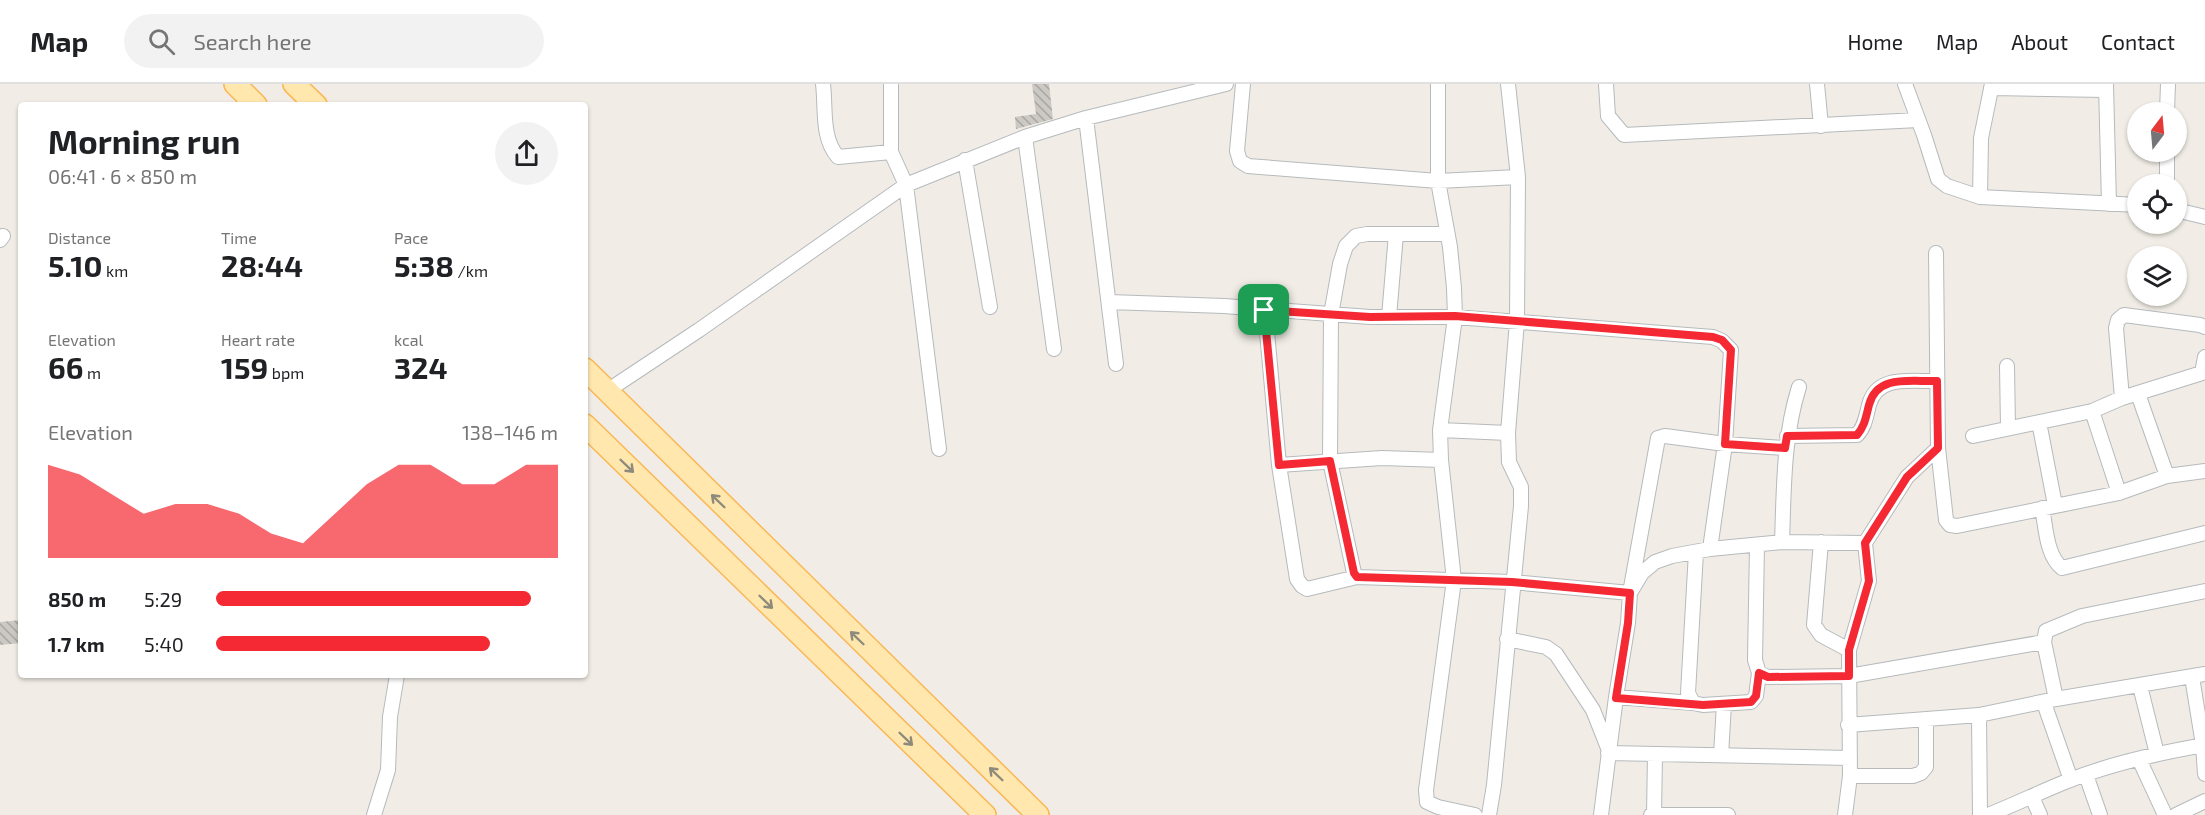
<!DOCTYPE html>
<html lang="en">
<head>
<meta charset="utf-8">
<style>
  :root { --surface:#fff; --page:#f2f2f2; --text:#202124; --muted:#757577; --line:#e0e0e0; --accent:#f42933 }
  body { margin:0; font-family:"Exo 2",sans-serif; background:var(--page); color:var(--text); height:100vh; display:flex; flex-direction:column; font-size:22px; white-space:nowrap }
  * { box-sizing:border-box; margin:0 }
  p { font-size:20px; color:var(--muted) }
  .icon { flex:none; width:33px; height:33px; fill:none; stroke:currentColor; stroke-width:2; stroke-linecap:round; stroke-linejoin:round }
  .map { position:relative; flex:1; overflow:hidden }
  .details { position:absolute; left:18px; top:18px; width:570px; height:576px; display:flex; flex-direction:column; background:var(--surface); border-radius:6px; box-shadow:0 2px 4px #0004 }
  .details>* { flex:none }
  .needle { width:39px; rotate:16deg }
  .tools { position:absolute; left:2127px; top:18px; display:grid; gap:12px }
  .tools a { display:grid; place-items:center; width:60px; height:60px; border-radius:50%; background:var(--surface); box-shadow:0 2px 4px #0004; font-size:30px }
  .pin { position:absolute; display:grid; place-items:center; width:51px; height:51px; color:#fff; margin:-26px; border-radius:12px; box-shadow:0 3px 9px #0006 }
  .round { display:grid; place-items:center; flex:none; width:63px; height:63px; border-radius:32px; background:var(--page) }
  .head { display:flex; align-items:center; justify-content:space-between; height:102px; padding:0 30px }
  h1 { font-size:33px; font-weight:700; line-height:45px }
  .stats { display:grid; grid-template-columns:repeat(3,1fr); gap:9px; height:102px; padding:6px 30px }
  .stats div { display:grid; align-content:center }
  .stats b { font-size:30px; font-weight:700 }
  .stats small { font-size:16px; font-weight:400 }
  .stats p { font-size:16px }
  .chart { height:168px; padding:12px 30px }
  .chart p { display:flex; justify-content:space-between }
  .chart svg { width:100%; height:108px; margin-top:6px; fill:var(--accent); opacity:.7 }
  ul { padding:0 30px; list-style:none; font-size:20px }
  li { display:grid; grid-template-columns:96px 72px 1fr; align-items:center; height:45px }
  li i { height:15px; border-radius:8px; background:var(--accent) }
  header { display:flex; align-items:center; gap:36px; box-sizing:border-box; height:84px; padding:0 30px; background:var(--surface); border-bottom:2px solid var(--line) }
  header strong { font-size:28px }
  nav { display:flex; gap:33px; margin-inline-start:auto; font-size:21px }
  .search { width:420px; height:54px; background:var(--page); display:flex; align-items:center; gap:15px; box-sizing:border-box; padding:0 21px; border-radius:33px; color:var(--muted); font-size:22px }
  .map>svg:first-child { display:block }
  .building { fill:url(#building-back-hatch) }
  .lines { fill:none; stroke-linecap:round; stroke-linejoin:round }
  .minor-casing { stroke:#b6babd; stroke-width:16 }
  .primary-casing { stroke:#fab756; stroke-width:24 }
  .minor { stroke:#fff; stroke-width:14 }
  .primary { stroke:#ffe7ad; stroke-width:21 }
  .oneway { stroke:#8e8b7c }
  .route-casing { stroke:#fff; stroke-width:12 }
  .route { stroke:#f42933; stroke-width:8 }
</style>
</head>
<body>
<header>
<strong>Map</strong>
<div class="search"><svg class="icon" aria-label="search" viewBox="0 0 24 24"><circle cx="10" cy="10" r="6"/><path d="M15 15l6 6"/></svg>Search here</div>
<nav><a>Home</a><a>Map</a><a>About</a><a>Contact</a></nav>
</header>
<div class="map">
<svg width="2205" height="731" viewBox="0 0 2205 731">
  <defs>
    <pattern id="building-back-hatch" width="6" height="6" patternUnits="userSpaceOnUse" patternTransform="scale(1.5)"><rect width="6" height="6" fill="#ccc8c3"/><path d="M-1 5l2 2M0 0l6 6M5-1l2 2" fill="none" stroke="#a9a6a2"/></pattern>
  </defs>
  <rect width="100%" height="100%" fill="#f1ede6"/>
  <!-- building -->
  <path class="building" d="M1032,0H1049L1053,35L1016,45L1015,33L1036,30Z
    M21,536V559L0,561V538Z"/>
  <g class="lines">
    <!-- minor casing -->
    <g class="minor-casing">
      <path id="minor" d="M823,0C826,24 821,54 838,73L891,68
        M891,0V68L906,101L939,365
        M1243,0L1237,67L1240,77L1248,82L1438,97L1518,93
        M1438,0V97L1450,163L1454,204L1455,233L1440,346L1441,376L1454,496L1426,706L1427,718L1438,723L1475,731
        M1606,0L1608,32L1624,51L1918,36
        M1817,0L1821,42
        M1905,0L1924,51L1938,95L1947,102L1980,113L2138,121
        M2106,0L2109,120
        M1991,4L2105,6
        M2167,28L2168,0
        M1086,34L1116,280
        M1025,53L1054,265
        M2167,68V100
        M965,76L990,223
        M1980,113L1981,54L1992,0
        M2176,126L2205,133
        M1447,150H1367L1356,152L1346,162L1340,180L1331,231L1330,377L1354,489L1357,493L1512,498L1630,509L1642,489L1655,478L1672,472L1710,465L1782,458L1865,459
        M0,156L3,152
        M1936,169L1938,364L1946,436L1950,441L1957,442L2119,409L2167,392L2205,387
        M1109,218L1224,222L1370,233H1455L1713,253L1722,257L1731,266L1725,360L1710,465
        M1265,226L1279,381L1297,495L1302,502L1307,505L1357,493
        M1389,233L1396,150
        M2007,282L2008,344
        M607,307L699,246L906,101L1025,53L1086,34L1226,0
        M2138,310L2167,392
        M2122,314L2116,244L2118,236L2124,231L2200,241L2205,243
        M2092,327L2119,409
        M2039,338L2055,421
        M1440,346L1508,349
        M1787,352L1857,351C1865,343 1866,332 1869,321C1877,290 1911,298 1937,297
        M1973,352L2092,327L2122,314L2202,289L2205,273
        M1279,381L1382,374L1441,376
        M2042,424C2046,443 2046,471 2062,484L2205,449
        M1782,458C1784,405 1783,354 1799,303
        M1821,458L1814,541L1821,551L1849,566
        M1757,461L1755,576L1759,589L1768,593L1849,592L2044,558
        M1696,468L1688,609L1693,619L1703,621L1751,618L1756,612L1759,589
        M1507,555L1546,563L1556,570L1593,626L1608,664
        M2192,593L2203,661L2205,690
        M2140,602L2157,670
        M1616,613L1693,619
        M2056,615L2044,558L2046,547L2082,532L2205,507
        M2044,619L2071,696
        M1979,631L1980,731
        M1848,641L1979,631L2056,615L2205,590
        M1608,669L1850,674
        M1721,671L1724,620
        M2139,675L2165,731
        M2086,691L2100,731
        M1850,692H1913L1921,689L1926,683V635
        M2032,713L2040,731
        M374,731L388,686L390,633L397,591
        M1489,731L1494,701L1521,422V403L1509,378L1508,349L1517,237L1518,93L1508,0
        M1601,731L1616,613L1628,539L1630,509L1658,354L1665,352L1725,360L1785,364
        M1651,731H1728
        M1654,731L1655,670
        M1845,731L1850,692L1849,566L1869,497L1865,459L1907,393L1938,364
        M1988,731C2016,720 2042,707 2070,696C2113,679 2159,669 2205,661
        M2176,731L2205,717"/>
    </g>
    <!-- primary casing -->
    <g class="primary-casing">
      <path id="primary" d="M235,0L256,21
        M294,0L316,21
        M585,285L1038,731
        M585,341L985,731"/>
    </g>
    <!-- minor -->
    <use href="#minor" class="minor"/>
    <!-- primary -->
    <use href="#primary" class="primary"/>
  </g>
  <!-- one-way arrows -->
  <defs><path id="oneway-shaft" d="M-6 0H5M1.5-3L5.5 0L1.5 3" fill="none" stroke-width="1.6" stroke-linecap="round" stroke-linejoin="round" transform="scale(1.5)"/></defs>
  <g class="oneway">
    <use href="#oneway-shaft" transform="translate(627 382) rotate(44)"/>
    <use href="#oneway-shaft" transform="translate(718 417) rotate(-136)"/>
    <use href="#oneway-shaft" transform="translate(766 518) rotate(44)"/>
    <use href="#oneway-shaft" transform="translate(857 554) rotate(-136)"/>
    <use href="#oneway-shaft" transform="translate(906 655) rotate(44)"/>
    <use href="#oneway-shaft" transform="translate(996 690) rotate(-136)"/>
  </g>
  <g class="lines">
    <!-- route casing -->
    <g class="route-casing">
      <path id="route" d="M1264,226L1370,233L1455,232L1713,253L1722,256L1731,266L1725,360L1785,364L1787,352L1857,351C1865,342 1866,332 1869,321C1877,290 1911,298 1937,297L1938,364L1907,393L1865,459L1869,497L1849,566V592L1768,593L1759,589L1756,612L1751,618L1703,621L1616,614L1628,539L1630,509L1512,498L1357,493L1354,489L1330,377L1279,381Z"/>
    </g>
    <!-- route -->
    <use href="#route" class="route"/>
  </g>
</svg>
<div class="tools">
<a><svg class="needle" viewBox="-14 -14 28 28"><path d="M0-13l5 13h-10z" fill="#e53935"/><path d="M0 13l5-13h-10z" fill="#757577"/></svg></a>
<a><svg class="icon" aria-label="locate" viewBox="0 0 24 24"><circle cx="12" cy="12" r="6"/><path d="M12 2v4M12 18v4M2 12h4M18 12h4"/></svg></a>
<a><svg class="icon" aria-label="layers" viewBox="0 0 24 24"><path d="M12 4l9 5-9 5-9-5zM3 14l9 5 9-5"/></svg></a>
</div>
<div class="pin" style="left:1264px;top:226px;background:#1e9e55"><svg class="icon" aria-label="arrive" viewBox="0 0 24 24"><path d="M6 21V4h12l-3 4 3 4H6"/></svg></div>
<section class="details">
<div class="head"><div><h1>Morning run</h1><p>06:41 · 6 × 850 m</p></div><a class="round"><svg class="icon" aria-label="share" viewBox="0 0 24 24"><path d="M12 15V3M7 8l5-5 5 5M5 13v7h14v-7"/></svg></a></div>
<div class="stats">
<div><p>Distance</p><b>5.10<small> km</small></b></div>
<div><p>Time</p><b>28:44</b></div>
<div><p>Pace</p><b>5:38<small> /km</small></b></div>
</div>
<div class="stats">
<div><p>Elevation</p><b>66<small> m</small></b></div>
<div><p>Heart rate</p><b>159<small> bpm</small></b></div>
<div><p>kcal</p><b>324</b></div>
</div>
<div class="chart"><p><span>Elevation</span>138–146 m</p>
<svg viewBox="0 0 160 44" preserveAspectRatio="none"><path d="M0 44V6L10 10L20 18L30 26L40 22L50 22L60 26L70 34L80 38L90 26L100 14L110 6L120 6L130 14L140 14L150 6L160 6V44z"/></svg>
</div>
<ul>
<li><b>850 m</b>5:29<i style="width:92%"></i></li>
<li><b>1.7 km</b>5:40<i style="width:80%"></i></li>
</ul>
</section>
</div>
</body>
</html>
